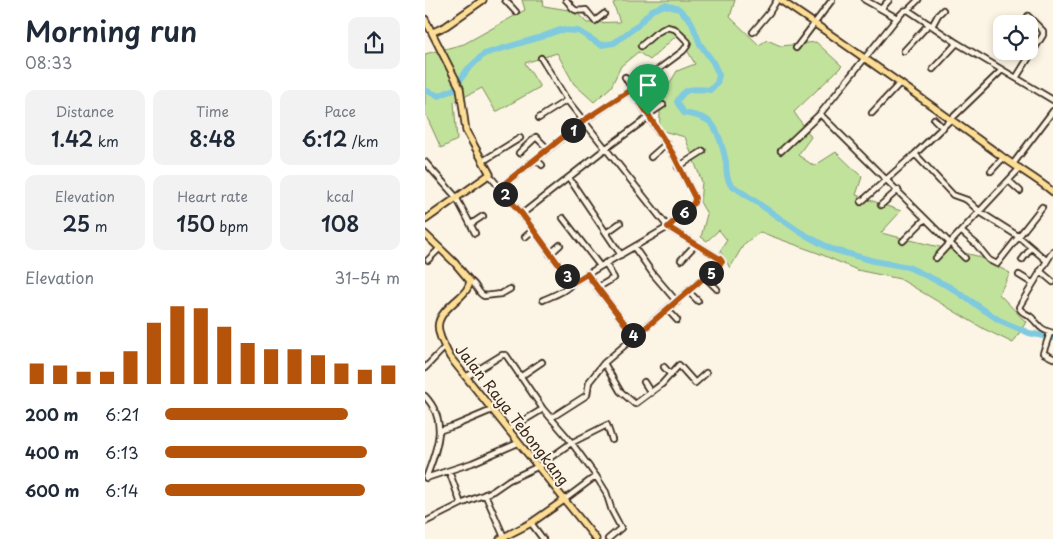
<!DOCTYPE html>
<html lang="en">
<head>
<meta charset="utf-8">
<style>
  :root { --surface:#fff; --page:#f2f2f3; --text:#1f2937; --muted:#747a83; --accent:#b45309 }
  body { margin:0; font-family:"Playpen Sans",sans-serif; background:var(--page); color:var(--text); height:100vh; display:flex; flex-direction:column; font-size:19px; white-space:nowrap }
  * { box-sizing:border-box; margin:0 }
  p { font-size:16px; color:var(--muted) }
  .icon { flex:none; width:28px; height:28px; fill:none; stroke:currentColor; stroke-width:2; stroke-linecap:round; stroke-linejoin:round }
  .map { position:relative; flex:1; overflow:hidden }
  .sheet { display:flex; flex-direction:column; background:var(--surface); width:425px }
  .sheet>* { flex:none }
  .controls { position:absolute; left:568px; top:15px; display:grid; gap:10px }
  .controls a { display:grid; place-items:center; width:45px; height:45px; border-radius:10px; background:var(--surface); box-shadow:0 2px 8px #0003; font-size:25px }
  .pin { position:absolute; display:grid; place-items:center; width:42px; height:42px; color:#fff; margin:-51px -21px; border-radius:50% 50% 50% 0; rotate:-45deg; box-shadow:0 0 5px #0007 }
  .pin .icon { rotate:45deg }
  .km { position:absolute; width:25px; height:25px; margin:-12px; border-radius:50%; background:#222; color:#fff; font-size:14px; line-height:25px; text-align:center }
  .round { display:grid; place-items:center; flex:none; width:52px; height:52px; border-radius:10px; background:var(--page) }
  .head { display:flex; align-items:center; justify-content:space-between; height:85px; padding:0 25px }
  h1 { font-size:28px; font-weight:600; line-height:38px }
  .stats { display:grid; grid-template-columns:repeat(3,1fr); gap:8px; height:85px; padding:5px 25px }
  .stats div { display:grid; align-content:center; border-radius:10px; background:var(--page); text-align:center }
  .stats b { font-size:21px; font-weight:600 }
  .stats small { font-size:14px; font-weight:400 }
  .stats p { font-size:14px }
  .chart { height:140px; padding:10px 25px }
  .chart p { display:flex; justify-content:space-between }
  .chart svg { width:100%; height:90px; margin-top:5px; stroke:var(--accent); stroke-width:6 }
  ul { padding:0 25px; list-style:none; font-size:16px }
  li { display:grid; grid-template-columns:80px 60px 1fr; align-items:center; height:38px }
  li i { height:12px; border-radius:6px; background:var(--accent) }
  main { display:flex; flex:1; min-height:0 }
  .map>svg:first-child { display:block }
  .green { fill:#c1e29b; stroke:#7e865c }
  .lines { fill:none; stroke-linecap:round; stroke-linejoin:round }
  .river { stroke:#7fcadf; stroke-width:6 }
  .minor-casing { stroke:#3b2a1e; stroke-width:8 }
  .major-casing { stroke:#3b2a1e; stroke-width:9 }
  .minor { stroke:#fcf5e5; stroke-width:4.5 }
  .major { stroke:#fdde96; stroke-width:5.5 }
  .route-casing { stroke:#fff; stroke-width:10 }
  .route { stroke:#b45309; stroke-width:6 }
  .labels { text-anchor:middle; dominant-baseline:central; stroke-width:4; stroke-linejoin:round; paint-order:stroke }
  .street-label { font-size:15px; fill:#3b2a1e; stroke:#fcf5e5 }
</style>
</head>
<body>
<main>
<section class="sheet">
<div class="head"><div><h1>Morning run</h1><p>08:33</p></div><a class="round"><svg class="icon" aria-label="share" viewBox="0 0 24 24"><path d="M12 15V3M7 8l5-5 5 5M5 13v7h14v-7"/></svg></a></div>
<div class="stats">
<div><p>Distance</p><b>1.42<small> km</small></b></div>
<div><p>Time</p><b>8:48</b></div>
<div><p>Pace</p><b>6:12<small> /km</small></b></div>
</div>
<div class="stats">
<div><p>Elevation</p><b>25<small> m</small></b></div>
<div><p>Heart rate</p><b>150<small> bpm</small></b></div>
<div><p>kcal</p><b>108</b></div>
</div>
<div class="chart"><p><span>Elevation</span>31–54 m</p>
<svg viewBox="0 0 160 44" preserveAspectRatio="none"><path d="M5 44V34M15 44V35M25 44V38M35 44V38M45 44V28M55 44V14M65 44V6M75 44V7M85 44V16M95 44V24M105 44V27M115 44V27M125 44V30M135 44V34M145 44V37M155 44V35"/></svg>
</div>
<ul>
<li><b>200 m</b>6:21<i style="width:78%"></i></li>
<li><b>400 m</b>6:13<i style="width:86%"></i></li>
<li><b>600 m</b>6:14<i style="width:85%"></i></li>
</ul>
</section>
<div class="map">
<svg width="628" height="539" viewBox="0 0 628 539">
  <rect width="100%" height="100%" fill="#fcf5e5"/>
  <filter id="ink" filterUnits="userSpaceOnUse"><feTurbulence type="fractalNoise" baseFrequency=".02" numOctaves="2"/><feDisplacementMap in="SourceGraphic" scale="10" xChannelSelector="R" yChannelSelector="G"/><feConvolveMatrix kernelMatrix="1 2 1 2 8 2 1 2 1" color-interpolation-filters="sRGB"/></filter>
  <g filter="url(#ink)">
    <!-- green -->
    <path class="green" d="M97,0H118L119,6L150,11L162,23L195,22L188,3L195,0H310L305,17L334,45L342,40L356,46L391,42L417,66L369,112L386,137L373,155L389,166L411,152L437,177L431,195L476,211L456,233L552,256L585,273L574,294L601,322L588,343L559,329L475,279L432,270L393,253L335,232L319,244L305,268L295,251L302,240L294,230L282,241L276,237L282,214L275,202L277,182L260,137L234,130L236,98L252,71L270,64L253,34L225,60L213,52L196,66L186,87L169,102L149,84L132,53L100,63L115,87L71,112L57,88L29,102L32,140L16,148L0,113V54L39,44L100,10Z"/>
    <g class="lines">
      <!-- river -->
      <path class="river" d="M0,90L14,96L29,89L42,70L59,54L116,37L135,30L153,31L176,45L189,43L212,26L227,10L240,5L254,9L266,21L275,44L288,62L294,75L292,83L285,90C269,89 260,86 252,102L259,113C268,115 278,116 285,122C293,128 299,152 301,162C302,172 300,174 305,184L375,232L406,249L449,261L483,267L525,287L574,320L604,333L628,338"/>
      <!-- minor casing -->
      <g class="minor-casing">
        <path id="minor" d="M80,0L91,12
          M141,0C150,9 146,12 161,10L170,21L179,14
          M440,0L472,18L479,11L483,10L532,43L628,100
          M456,9L464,0
          M483,10L493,0
          M507,26L513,15L518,10
          M328,32L344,13L352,0
          M371,48L407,0
          M479,51L504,24
          M116,58L142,100L243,227L269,203L270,198L248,154L224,117
          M508,69L532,43
          M591,78L618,35V31L603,16
          M447,113L475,83
          M395,114L540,258
          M223,115L238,105
          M114,118L142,100
          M509,119L518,128
          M356,151L395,114L472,18
          M94,153L111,137L123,149
          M490,154L528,195L542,200L555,212L593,236L621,260
          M226,157L242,143
          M111,159L117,165
          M58,161L95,138
          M0,162L31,197L50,233
          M588,164L628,111
          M253,167L278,151
          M566,171L578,158
          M64,175L97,214L147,283
          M144,178L196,255
          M584,181L595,191
          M74,188L159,121L207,89L258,51L262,46L263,42L250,29L242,27L231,33L216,46
          M436,202L490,154L577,70
          M456,205L473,190
          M97,214L180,149L224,117L200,77
          M138,218L175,266
          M46,224L58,216
          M537,232L551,244L564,260L572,264L617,207
          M181,233L195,223
          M100,237L108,230
          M478,241L500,219
          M209,247L228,274L252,302
          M628,251L594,307C596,313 601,313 606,317C615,325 613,329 628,333
          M125,254L135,245
          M511,258L595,168
          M3,260L15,248
          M256,260L271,244
          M597,260L606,248
          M180,263L189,278
          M615,271L628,282
          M162,274L210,337
          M594,275L607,283
          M280,277L292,289
          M45,281C52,284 52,293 59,296L76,294L85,289
          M172,288L187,279
          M264,292L273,301
          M118,300C127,296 142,291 147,283L243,227L295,259L297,262L179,363L195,391L210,404L237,384L254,365L270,383L281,373
          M243,310L252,320
          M625,333L618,353L628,358
          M239,367L246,375
          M0,368L20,347
          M41,377L77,355H81L118,409L143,438L171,476L181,492L187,511L196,528L183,539
          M95,377L117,362
          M219,382L226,393
          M0,396C24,422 12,448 1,478L47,463L93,443
          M126,418L162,395L164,382L179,363
          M16,430L29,426L67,410
          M83,430L118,409
          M24,471L36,504
          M60,494L79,537
          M139,500L171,476
          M0,522L36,504L68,491L84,480L112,467L146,443L182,425L187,440
          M106,523L118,539"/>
      </g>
      <!-- major casing -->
      <g class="major-casing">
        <path id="major" d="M355,0C429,50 502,102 575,155C592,168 611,178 628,192
          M0,19L35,88L41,131L65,174L0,220
          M8,32L21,26L58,0
          M0,234L29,262L45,281C44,288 40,292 35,297C7,321 9,326 25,357L171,539
          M75,539L106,523L139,500"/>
      </g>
      <!-- minor -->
      <use href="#minor" class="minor"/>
      <!-- major -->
      <use href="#major" class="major"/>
    </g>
  </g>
  <g class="lines" filter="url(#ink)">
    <!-- route casing -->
    <g class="route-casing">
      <path id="route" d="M207,89L248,154L270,198L269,203L243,227L295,259L297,262L210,337L162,274L147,283L97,214L74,188L158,121Z"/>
    </g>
    <!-- route -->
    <use href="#route" class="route"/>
  </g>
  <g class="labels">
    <!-- street labels -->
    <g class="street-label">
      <text transform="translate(88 414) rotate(52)">Jalan Raya Tebongkang</text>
    </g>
  </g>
</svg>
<div class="controls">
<a><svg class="icon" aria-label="locate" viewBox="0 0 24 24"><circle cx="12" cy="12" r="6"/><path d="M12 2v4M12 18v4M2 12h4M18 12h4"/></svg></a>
</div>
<div class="pin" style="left:223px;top:115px;background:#1e9e55"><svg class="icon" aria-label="arrive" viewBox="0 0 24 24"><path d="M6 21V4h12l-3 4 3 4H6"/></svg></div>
<b class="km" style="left:148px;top:130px">1</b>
<b class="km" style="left:80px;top:194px">2</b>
<b class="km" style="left:142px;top:276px">3</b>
<b class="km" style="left:208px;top:335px">4</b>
<b class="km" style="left:286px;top:273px">5</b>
<b class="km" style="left:259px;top:212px">6</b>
</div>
</main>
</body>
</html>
